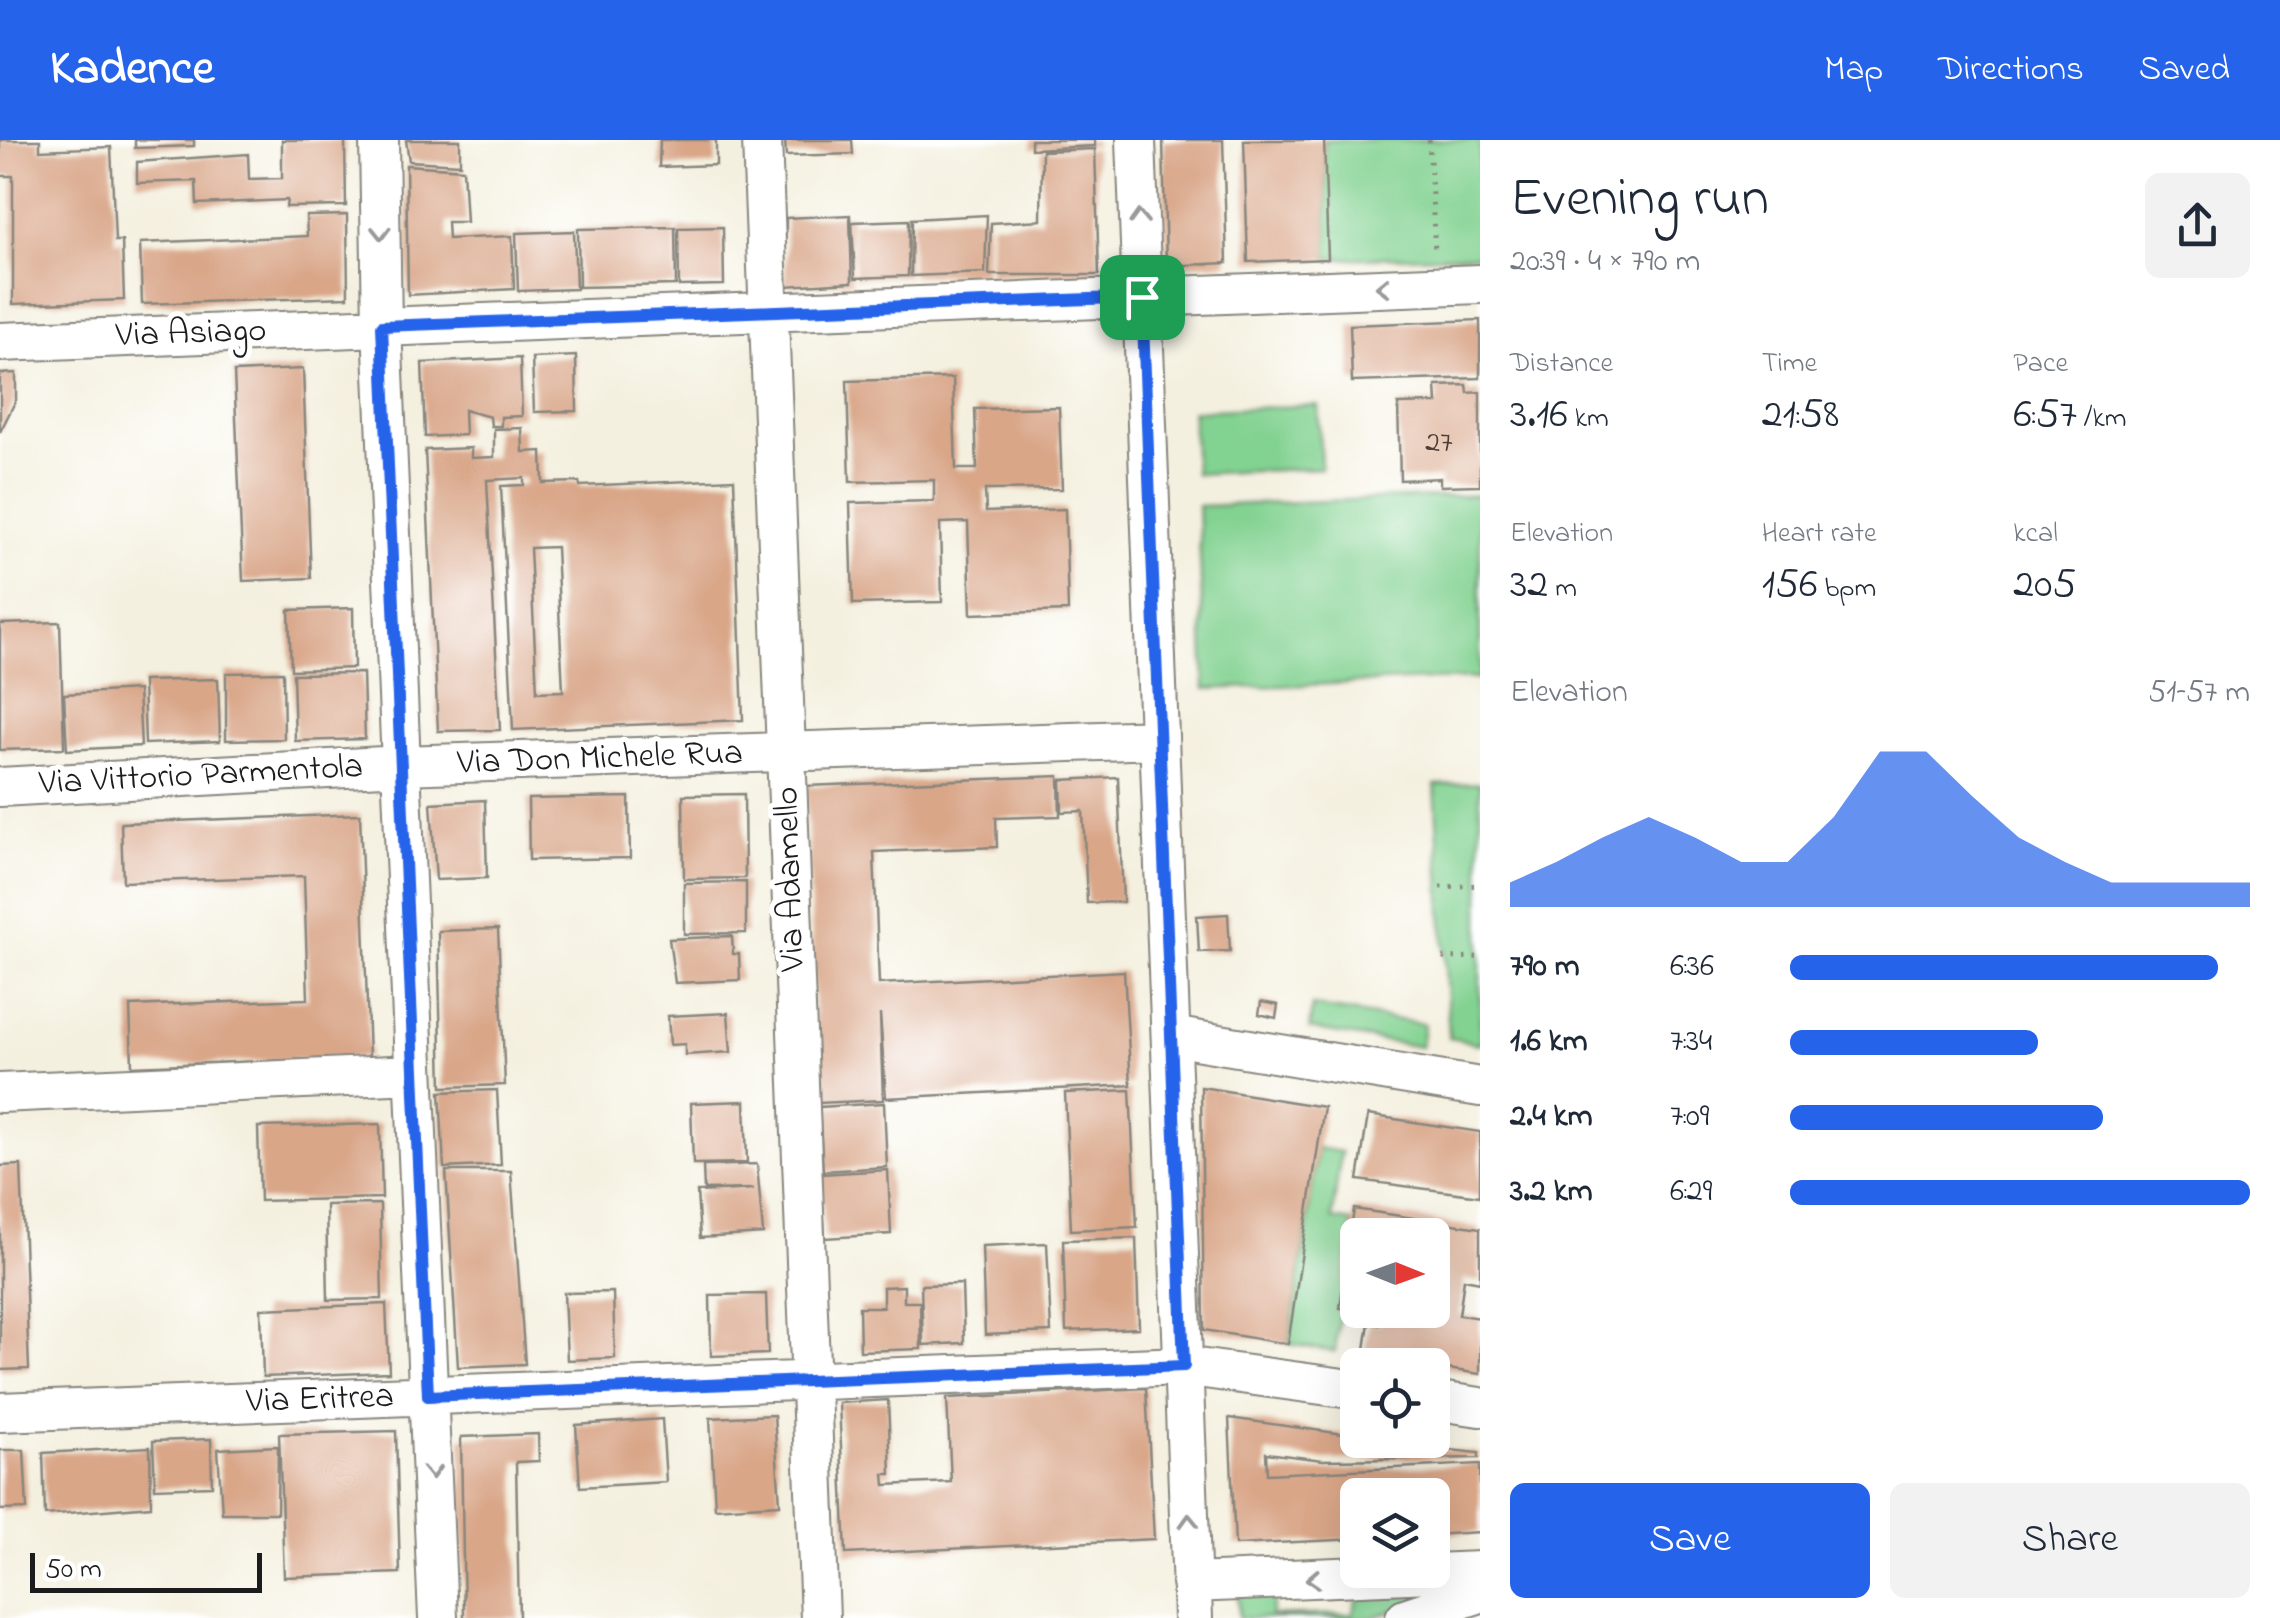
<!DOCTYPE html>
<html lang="en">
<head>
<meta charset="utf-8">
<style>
  :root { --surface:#fff; --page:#f2f2f3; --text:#1f2937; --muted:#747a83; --accent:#2563eb }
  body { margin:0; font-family:"Indie Flower",sans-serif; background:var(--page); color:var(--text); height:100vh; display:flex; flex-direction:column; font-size:38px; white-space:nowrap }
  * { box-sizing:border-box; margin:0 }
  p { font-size:32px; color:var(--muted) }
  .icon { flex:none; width:55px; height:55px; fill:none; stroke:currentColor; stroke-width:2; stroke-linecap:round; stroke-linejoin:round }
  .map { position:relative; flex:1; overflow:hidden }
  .details { display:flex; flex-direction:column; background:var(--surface); width:800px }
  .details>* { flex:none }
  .needle { width:65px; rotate:91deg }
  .buttons { position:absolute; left:1340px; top:1078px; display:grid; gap:20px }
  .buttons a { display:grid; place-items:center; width:110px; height:110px; border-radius:15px; background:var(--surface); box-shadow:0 10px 40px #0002; font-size:50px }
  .scale { position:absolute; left:30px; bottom:25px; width:232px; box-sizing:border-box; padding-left:10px; border:5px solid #1c1c1c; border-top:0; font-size:28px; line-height:35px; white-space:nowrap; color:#1c1c1c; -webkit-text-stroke:8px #fff; paint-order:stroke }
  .pin { position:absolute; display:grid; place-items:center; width:85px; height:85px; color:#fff; margin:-42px; border-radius:20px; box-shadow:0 5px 15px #0006 }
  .round { display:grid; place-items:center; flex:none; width:105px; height:105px; border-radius:15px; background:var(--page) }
  .summary { display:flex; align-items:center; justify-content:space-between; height:170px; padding:0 30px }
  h1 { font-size:55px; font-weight:600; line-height:75px }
  .stats { display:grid; grid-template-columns:repeat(3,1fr); gap:15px; height:170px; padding:10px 30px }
  .stats div { display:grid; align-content:center }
  .stats b { font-size:42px; font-weight:600 }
  .stats small { font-size:28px; font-weight:400 }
  .stats p { font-size:28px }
  .chart { height:280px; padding:20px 30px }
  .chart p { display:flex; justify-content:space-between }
  .chart svg { width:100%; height:180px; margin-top:10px; fill:var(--accent); opacity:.7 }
  .primary-button { display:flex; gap:20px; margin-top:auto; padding:20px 30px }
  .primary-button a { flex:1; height:115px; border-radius:15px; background:var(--accent); color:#fff; font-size:40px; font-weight:600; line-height:115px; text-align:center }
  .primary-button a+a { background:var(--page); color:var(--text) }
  ul { padding:0 30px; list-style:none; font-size:32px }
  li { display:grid; grid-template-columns:160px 120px 1fr; align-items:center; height:75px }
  li i { height:25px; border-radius:12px; background:var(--accent) }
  header { display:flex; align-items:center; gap:60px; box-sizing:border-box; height:140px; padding:0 50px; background:var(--accent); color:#fff }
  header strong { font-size:48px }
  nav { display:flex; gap:55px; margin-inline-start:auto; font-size:35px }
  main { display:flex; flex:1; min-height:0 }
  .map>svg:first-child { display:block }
  .green { fill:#82d291; stroke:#4f7756; stroke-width:2.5 }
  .building { fill:#d9a688; fill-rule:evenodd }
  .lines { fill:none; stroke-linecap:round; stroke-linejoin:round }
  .minor-casing { stroke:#88867e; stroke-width:42 }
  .path { stroke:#88867e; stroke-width:5; stroke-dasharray:2.5 8; stroke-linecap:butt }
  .minor { stroke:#fff; stroke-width:38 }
  .oneway { stroke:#999 }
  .route-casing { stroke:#fff; stroke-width:20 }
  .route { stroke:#2563eb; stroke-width:12 }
  .labels { text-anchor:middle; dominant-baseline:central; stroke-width:10; stroke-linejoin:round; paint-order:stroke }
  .number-label { font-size:30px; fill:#4b3e37 }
  .street-label { font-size:35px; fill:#1c1c1c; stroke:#fff }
</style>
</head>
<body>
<header>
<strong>Kadence</strong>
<nav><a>Map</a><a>Directions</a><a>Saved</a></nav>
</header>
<main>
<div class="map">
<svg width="1480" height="1478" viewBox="0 0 1480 1478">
  <rect width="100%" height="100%" fill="#fff"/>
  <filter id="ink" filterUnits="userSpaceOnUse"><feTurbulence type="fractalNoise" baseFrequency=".01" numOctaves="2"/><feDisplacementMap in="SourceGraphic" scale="20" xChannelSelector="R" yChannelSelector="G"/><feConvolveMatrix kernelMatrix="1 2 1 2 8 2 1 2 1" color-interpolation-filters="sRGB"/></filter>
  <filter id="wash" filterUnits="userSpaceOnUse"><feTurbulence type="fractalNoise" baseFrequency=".0048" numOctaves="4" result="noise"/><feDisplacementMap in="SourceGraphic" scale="40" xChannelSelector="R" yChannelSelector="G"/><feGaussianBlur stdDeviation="2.25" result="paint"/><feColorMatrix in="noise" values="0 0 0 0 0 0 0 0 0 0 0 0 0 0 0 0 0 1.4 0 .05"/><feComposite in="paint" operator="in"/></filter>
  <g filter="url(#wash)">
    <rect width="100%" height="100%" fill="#f4f0df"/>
    <!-- green -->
    <path class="green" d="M1324,0H1480V115L1328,119Z
      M1318,265L1321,328L1195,334L1192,271Z
      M1480,355V538L1205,549L1198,366Z
      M1480,643V904L1449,898L1435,645Z
      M1312,866L1424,884L1421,907L1309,889Z
      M1318,1008L1341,1012L1332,1079L1352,1082L1335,1212L1289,1204Z
      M1466,1444L1371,1478H1239L1238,1454L1276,1453L1271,1476L1352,1474L1362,1449Z"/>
    <g id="blocks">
      <!-- building -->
      <path class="building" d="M0,0H40V10L111,7L115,101H122L124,160L13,164V36H0Z
        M135,0H194V6L135,8Z
        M282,0H345L346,66L286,67L287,60L197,64L196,41L137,43V22L248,14L249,39L282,38Z
        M406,0H460V24L409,21Z
        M660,0H716V25L659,27Z
        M785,0H852L853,14L786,16Z
        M1031,0H1095V6L1031,9Z
        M1163,0H1223L1227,123L1166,126Z
        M1244,0H1324L1328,119L1248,122Z
        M1095,9L1099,135H989L991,83L1041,80L1042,11Z
        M406,25L463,29L466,82H447L448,99L512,96L514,149L408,155Z
        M347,75L348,157L142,164L140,103L307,96L306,76Z
        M850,75L852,142L785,146L786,78Z
        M987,75L985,133L911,136L912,79Z
        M909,80L908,136L855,138L852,82Z
        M675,87L676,145L579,147L578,89Z
        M723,87L724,145L679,146L678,88Z
        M574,91L576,149L518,151L516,93Z
        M1480,180V238L1352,242L1350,185Z
        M576,216L577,271L534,272L532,218Z
        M520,218L522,276L501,277V286H491L490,277L464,270L465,295L425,297L422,223Z
        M303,229L311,438L243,441L234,232Z
        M16,233V260L0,292V234Z
        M953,238L956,329H977L975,269L1059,267L1062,349L985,350L986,372L1065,369L1068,471L971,474L968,382L940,383L942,462L853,464L850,363L934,361V340L850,342L847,241Z
        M1467,245L1468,253L1480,252V345L1440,346V338L1400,340L1398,264L1437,263L1436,246Z
        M522,288L523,312L542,311L543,343L579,342L580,346L734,339L743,580L513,590L501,346L524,345V338L487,340L500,590L438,591L425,310L471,308V318L494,317V289ZM556,407L563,551L537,552L530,408Z
        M353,468L354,528L291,530L289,470Z
        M60,482L64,608L0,610V484Z
        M283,532L284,599L226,600V533Z
        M363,533L365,599L295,601L293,534Z
        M218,539L220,601L145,604L143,541Z
        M138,550L141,606L67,610L64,554Z
        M1059,636L1060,676L996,678L997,707L874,712L879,844L1124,831L1131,945L886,958L880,874L883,960L818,963L806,646Z
        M1118,637L1123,762L1087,763L1083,671L1062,672L1061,640Z
        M744,654L745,738L684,739L683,655Z
        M629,657L630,718L529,720L528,659Z
        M485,660L487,738L436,740L431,663Z
        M360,674L369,917L132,926L130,866L308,859L304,736L123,742L121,683Z
        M746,742V793L684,794V743Z
        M1228,774L1230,811L1199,812L1197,776Z
        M498,789L505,945L442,947L438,791Z
        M732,796L733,814H739L740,840L675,843L669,799Z
        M1261,862L1278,865L1276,878L1259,874Z
        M728,873L731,912L685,915V904L670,905L668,876Z
        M1201,947L1324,967L1288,1204L1204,1190Z
        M497,950L501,1025L444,1028L440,952Z
        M1130,950L1137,1087L1071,1090L1065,953Z
        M745,961L747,1023L693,1024L691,963Z
        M884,963L887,1027L823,1031L819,967Z
        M1368,975L1480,992V1056L1358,1040Z
        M380,984L382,1058L260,1061L258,987Z
        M757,1024L763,1094L700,1098L697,1052L754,1049L704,1050L703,1026Z
        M21,1025L29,1229L0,1230V1026Z
        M888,1030L891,1094L825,1098L821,1034Z
        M446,1031H511L525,1224L458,1227Z
        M380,1064L382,1159L328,1160L326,1065Z
        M1354,1069L1480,1088V1142L1464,1139L1459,1175L1480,1178V1234L1364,1216L1369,1183L1379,1185L1380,1174L1371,1170H1432V1095H1358V1170L1340,1168Z
        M1136,1098L1139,1188L1066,1191L1063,1100Z
        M1047,1103L1051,1192L985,1195L982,1106Z
        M962,1144L964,1203L923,1205L921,1145Z
        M904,1146V1162H920L921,1209L860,1211L859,1167H883V1147Z
        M613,1152L615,1218L567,1220L564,1153Z
        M766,1154L768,1214L711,1216L710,1155Z
        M386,1164L389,1232L263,1237L261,1169Z
        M1146,1248L1154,1399L846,1414L839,1263L888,1260L891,1334H884L885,1345L951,1342L947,1258Z
        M774,1275L780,1364L715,1368L710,1278Z
        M1229,1278L1358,1296V1300L1479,1313V1318L1323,1320L1266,1313L1267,1334L1480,1324V1392L1432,1395V1355H1358V1399L1235,1405Z
        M662,1279L666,1342L580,1347L576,1285Z
        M396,1291L400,1433L284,1437L279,1294Z
        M538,1294L539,1321L516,1322L519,1478H464L461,1297Z
        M211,1299L212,1346L155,1348L153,1301Z
        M278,1306L277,1373H222L218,1309Z
        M150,1307L151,1366L45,1375L43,1313Z
        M0,1310H24L27,1369L0,1370Z"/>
    </g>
  </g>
  <g filter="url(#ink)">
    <use href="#blocks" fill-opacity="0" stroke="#88867e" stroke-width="2.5"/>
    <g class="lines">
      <!-- minor casing -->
      <g class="minor-casing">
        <path id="minor" d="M379,0L382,186L438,1478
          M762,0L820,1478
          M1136,0L1193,1478
          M0,202L1480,144
          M0,647L401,625L1159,599
          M1171,896L1480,947
          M0,953L414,934
          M1432,1260L1480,1267
          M0,1272L1183,1226L1358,1250
          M1191,1443L1480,1431
          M1405,1478L1480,1453"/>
      </g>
      <!-- path -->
      <path class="path" d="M1429,0L1435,112
        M1440,747L1480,745
        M1443,818L1480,817"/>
      <!-- minor -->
      <use href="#minor" class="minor"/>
    </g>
    <!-- one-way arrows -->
    <defs><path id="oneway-chevron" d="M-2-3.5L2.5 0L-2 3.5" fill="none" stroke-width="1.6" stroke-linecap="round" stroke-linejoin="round" transform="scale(2.5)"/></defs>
    <g class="oneway">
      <use href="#oneway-chevron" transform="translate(1139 77) rotate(-92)"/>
      <use href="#oneway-chevron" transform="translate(381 93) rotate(89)"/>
      <use href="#oneway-chevron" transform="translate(1383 147) rotate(178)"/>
      <use href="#oneway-chevron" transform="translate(432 1332) rotate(88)"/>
      <use href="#oneway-chevron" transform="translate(1189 1381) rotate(-92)"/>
      <use href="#oneway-chevron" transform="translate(1313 1439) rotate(177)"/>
    </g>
  </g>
  <g class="lines" filter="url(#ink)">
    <!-- route casing -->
    <g class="route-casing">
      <path id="route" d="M1142,157L1184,1226L428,1256L382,186Z"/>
    </g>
    <!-- route -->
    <use href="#route" class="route"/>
  </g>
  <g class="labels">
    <!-- number labels -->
    <g class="number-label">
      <text x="1439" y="304">27</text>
    </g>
    <!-- street labels -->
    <g class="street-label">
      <text transform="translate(191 194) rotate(-2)">Via Asiago</text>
      <text transform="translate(600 619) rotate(-2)">Via Don Michele Rua</text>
      <text transform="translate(201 636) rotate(-3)">Via Vittorio Parmentola</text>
      <text transform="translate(791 739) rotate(-92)">Via Adamello</text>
      <text transform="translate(320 1260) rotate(-2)">Via Eritrea</text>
    </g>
  </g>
</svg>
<div class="buttons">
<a><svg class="needle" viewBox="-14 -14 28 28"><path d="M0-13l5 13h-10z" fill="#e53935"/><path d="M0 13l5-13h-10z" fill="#747a83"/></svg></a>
<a><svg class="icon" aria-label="locate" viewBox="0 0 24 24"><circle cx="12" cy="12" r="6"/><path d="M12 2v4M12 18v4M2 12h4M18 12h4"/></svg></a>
<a><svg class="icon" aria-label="layers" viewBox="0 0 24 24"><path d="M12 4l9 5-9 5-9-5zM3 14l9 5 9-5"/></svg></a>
</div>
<div class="scale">50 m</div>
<div class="pin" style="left:1142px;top:157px;background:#1e9e55"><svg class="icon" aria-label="arrive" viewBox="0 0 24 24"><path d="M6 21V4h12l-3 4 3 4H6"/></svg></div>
</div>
<section class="details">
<div class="summary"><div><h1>Evening run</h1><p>20:39 · 4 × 790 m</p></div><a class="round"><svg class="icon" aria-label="share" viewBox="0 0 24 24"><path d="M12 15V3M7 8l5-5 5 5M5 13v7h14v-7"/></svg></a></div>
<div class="stats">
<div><p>Distance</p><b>3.16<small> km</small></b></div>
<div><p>Time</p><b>21:58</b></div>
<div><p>Pace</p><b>6:57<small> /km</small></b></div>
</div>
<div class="stats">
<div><p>Elevation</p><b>32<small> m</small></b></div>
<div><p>Heart rate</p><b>156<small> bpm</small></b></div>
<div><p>kcal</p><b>205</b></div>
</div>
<div class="chart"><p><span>Elevation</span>51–57 m</p>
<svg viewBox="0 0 160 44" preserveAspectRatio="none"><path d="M0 44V38L10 33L20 27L30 22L40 27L50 33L60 33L70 22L80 6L90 6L100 17L110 27L120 33L130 38L140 38L150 38L160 38V44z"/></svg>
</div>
<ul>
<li><b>790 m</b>6:36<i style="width:93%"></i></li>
<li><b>1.6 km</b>7:34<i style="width:54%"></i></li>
<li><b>2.4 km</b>7:09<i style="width:68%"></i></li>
<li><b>3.2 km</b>6:29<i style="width:100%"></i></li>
</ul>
<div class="primary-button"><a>Save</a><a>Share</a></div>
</section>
</main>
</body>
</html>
